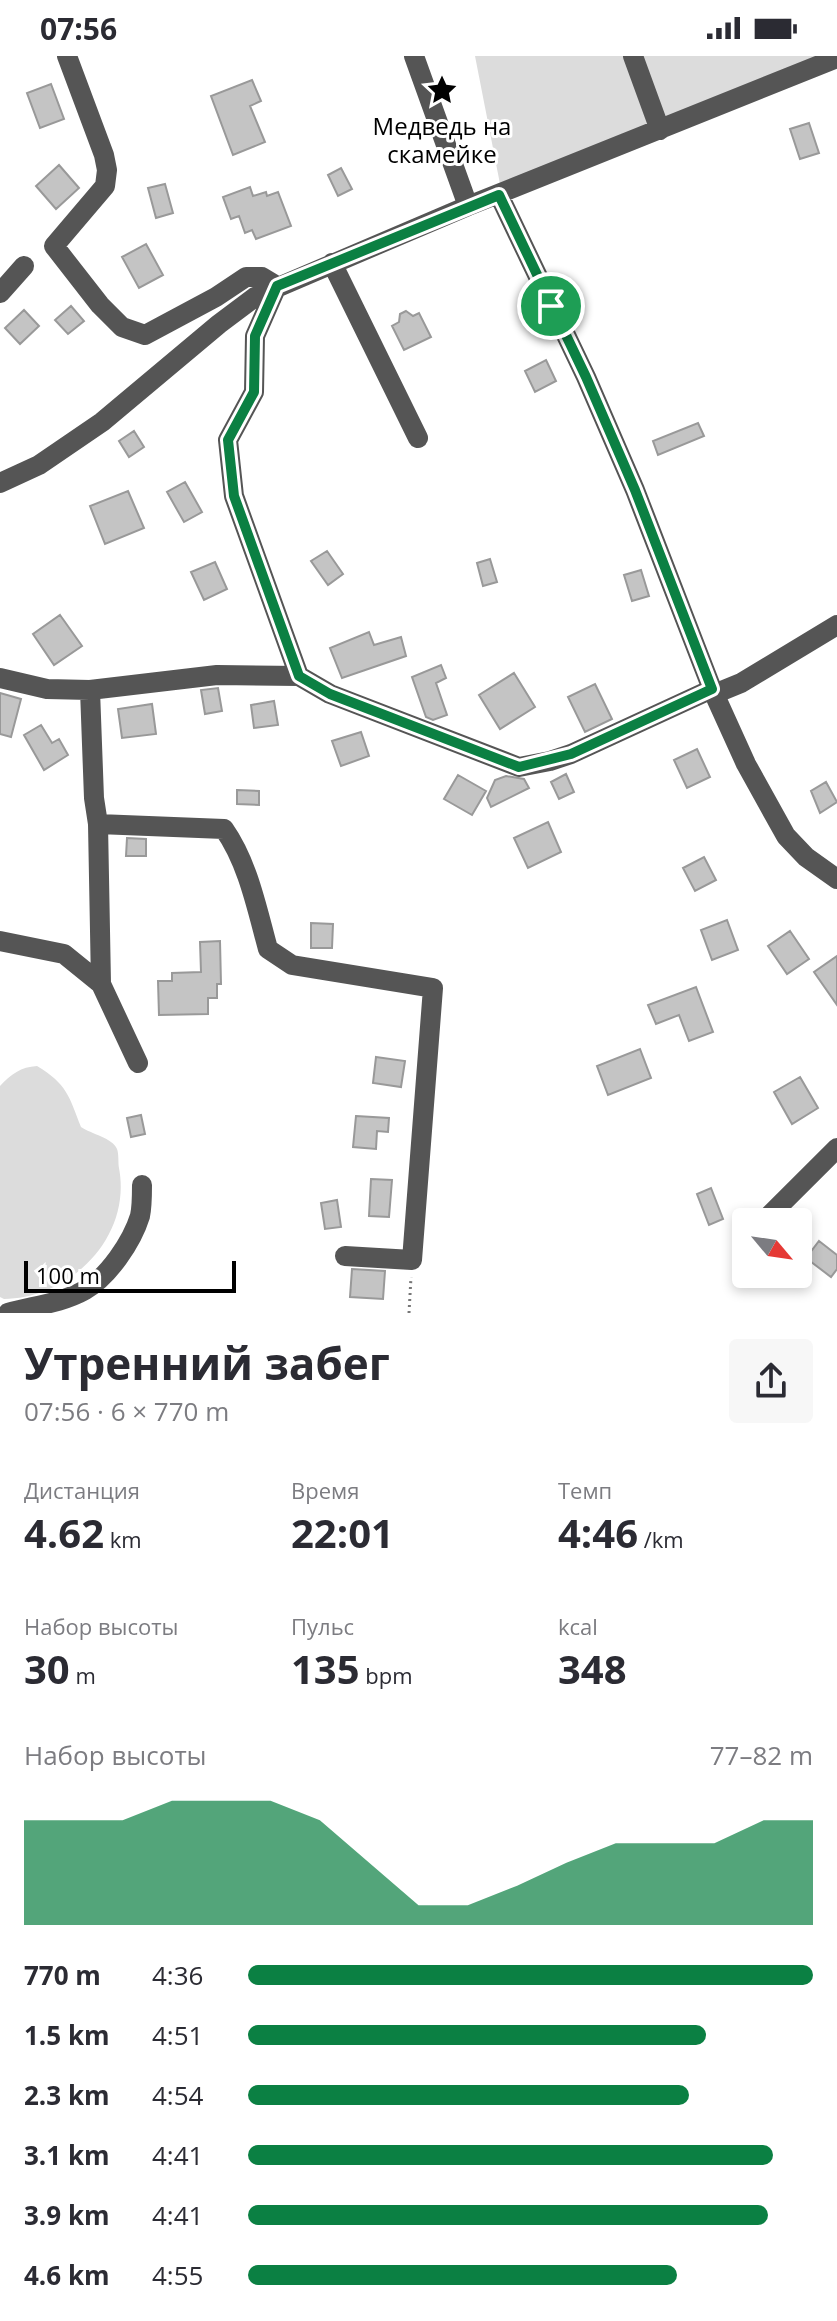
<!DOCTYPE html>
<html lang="ru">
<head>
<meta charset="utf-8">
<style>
  :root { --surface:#fff; --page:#f7f7f7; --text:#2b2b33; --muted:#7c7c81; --accent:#0b8043 }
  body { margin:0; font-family:"Open Sans",sans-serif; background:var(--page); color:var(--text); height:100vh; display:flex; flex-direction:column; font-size:30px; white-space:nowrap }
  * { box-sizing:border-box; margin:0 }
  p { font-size:26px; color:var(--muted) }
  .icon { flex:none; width:44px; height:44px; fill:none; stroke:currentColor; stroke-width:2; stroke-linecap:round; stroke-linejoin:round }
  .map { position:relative; height:1257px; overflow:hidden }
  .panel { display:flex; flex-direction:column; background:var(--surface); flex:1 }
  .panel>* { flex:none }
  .needle { width:52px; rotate:119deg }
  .tools { position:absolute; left:732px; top:1152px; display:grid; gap:16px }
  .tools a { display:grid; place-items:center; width:80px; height:80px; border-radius:8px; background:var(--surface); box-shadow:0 4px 12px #0003; font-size:40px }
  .scale { position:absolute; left:24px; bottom:20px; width:212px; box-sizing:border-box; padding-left:8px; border:4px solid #000; border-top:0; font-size:22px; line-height:28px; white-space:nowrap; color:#000; -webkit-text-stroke:6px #fff; paint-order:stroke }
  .pin { position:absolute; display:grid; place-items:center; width:68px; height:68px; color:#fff; margin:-34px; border:4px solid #fff; border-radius:50%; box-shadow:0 2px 8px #0007 }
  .round { display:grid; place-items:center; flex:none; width:84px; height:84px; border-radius:8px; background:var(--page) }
  .summary { display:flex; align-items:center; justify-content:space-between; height:136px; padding:0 24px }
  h1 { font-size:44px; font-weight:700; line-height:60px }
  .stats { display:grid; grid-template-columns:repeat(3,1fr); gap:12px; height:136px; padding:8px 24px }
  .stats div { display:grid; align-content:center }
  .stats b { font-size:40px; font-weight:700 }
  .stats small { font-size:22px; font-weight:400 }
  .stats p { font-size:22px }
  .chart { height:224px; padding:16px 24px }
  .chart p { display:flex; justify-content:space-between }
  .chart svg { width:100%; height:144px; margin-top:8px; fill:var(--accent); opacity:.7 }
  ul { padding:0 24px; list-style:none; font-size:26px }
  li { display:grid; grid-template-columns:128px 96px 1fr; align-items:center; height:60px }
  li i { height:20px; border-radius:10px; background:var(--accent) }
  .status { display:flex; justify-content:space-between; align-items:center; height:56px; padding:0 40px; background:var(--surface); direction:ltr }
  .status svg { height:22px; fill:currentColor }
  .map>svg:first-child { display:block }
  .green { fill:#dcdcdc }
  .building { fill:#c4c4c4; stroke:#999; stroke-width:2 }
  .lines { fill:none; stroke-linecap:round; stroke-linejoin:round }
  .path { stroke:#777; stroke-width:3; stroke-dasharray:2 4; stroke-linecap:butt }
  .minor { stroke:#555; stroke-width:20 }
  .route-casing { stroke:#fff; stroke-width:16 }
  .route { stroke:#0b8043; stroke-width:10 }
  .labels { text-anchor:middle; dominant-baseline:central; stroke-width:6; stroke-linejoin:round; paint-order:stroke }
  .poi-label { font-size:24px; fill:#000; stroke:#fff }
</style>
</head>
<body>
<div class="status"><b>07:56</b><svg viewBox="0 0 49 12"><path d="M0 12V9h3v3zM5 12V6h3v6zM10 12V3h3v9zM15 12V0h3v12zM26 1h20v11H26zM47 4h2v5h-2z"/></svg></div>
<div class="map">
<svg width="837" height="1257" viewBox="0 0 837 1257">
  <rect width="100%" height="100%" fill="#fff"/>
  <!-- green -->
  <path class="green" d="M475,0H818L500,128Z
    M37,1010C67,1028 69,1040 81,1071C91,1078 113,1082 117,1093C119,1098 118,1107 119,1112C132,1181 71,1242 4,1243L0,1241V1030C11,1018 21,1011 37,1010Z"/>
  <!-- building -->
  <path class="building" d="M252,24L261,45L250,50L265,86L233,99L211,40Z
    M51,28L64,63L40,72L27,37Z
    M809,67L819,97L800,103L790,73Z
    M59,109L79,132L56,153L36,130Z
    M341,112L352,133L338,140L328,119Z
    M165,128L173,157L156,162L148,132Z
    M250,131L253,140L266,136L267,140L278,136L291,170L256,183L252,174L245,177L239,160L231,163L223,141Z
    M146,188L163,219L139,232L122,201Z
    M71,250L84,265L68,278L55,264Z
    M24,254L39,270L20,288L5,272Z
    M406,255L413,260L419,257L431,281L404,294L392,270L399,266L400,258Z
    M546,304L556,325L535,336L525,315Z
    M698,367L704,380L658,399L653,385Z
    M134,375L144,391L129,401L119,385Z
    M185,426L202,456L184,466L167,436Z
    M128,435L144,472L105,488L90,450Z
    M327,495L343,518L328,529L311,505Z
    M490,503L497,526L483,530L477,507Z
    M215,506L227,533L204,544L191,516Z
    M641,514L649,540L632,545L624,519Z
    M60,559L82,590L54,609L33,578Z
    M369,576L374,589L401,581L406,600L342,622L330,592Z
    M441,609L446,622L436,627L447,659L433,664L426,661L412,621Z
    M514,617L535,651L500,673L479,639Z
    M595,628L612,663L585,676L568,641Z
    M218,632L222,655L205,658L201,634Z
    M0,637L21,643L11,681L0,678Z
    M274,645L278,669L254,672L251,649Z
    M152,648L156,678L122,682L118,653Z
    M41,669L52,687L59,683L68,699L44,714L24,679Z
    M361,676L369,700L341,710L332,685Z
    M697,693L710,721L687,732L674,704Z
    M566,718L574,736L559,743L551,726Z
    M458,719L486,735L472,759L444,743Z
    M506,720L524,723L529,732L491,751L487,742L495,724Z
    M826,726L837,746L820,757L811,735Z
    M237,734L259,735V749L237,748Z
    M548,766L561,796L528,812L514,782Z
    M127,782L146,783V800H126Z
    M704,801L716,824L695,835L683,812Z
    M727,864L738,894L712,904L701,874Z
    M311,867L333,868L332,892H311Z
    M790,875L809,903L787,918L768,890Z
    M220,885L221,928H217V942H208V958L159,959L158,925H172V917L201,916L200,886Z
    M837,900V949L814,916Z
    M696,931L713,976L689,985L679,959L656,968L648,949Z
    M640,993L651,1022L608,1039L597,1010Z
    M376,1001L405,1005L401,1031L373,1027Z
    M800,1021L818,1052L792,1068L774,1036Z
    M141,1059L145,1078L131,1081L127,1062Z
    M356,1060L389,1062L388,1076L377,1075L376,1093L353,1091Z
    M371,1123L392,1124L389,1161L369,1160Z
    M711,1132L723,1163L709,1169L697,1138Z
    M337,1144L341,1171L325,1173L321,1147Z
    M819,1185L837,1199V1213L831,1221L806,1202Z
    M352,1213L385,1215L383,1243L350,1241Z"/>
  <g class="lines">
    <!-- path -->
    <path class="path" d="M409,1257L411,1221"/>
    <!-- minor -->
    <path class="minor" d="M67,0L104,99L107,114L105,130L54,190L100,249L122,271L145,279L216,241L246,221H262L277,230
      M414,0L468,150
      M633,0L660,74
      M499,139L586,321L635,434L712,633L746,708L786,780L806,801L837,823
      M332,207L418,382
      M277,230L255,280L254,336L228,384L234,440L299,620
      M0,237L24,210
      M0,427L39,409L102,366L219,268L255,241L468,150L837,2
      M0,622L47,633L90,634L217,619L299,620L330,638L519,711L550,705L571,698L712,633L719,636L741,627L837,569
      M90,634L94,742L98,768L101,928L138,1007
      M98,768L224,773C248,807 257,853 268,893L292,909L433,932L412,1204L345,1200
      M0,885L64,898L101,928
      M763,1166L837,1092
      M8,1257C33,1250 62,1247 85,1234C108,1221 132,1186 140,1160C142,1151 142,1139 142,1129"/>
  </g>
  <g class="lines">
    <!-- route casing -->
    <g class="route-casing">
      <path id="route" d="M499,139L586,321L635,434L712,633L571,698L519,711L330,638L299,620L234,440L228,384L254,336L255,280L277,230Z"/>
    </g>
    <!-- route -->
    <use href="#route" class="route"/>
  </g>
  <!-- icons -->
  <defs>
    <g id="sight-bare" transform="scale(2.4)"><path d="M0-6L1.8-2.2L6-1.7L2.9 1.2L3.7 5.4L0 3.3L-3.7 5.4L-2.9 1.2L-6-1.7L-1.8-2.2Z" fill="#000" stroke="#fff" stroke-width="2.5" paint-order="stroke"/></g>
  </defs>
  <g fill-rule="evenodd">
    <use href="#sight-bare" x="442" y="34"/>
  </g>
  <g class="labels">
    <!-- poi labels -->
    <g class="poi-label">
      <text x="442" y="69">Медведь на<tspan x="442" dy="28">скамейке</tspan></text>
    </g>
  </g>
</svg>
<div class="tools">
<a><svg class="needle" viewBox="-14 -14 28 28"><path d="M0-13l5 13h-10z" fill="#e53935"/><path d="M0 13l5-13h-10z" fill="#7c7c81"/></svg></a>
</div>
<div class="scale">100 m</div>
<div class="pin" style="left:551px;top:250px;background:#1e9e55"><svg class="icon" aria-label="arrive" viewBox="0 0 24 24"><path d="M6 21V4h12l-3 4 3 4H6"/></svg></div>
</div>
<section class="panel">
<div class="summary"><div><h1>Утренний забег</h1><p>07:56 · 6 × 770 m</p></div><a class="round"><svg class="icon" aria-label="share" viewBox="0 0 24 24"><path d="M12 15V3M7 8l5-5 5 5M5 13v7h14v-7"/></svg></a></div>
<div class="stats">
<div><p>Дистанция</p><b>4.62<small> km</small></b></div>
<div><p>Время</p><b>22:01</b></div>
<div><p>Темп</p><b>4:46<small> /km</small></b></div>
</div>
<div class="stats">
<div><p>Набор высоты</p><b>30<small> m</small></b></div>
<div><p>Пульс</p><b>135<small> bpm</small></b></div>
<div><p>kcal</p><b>348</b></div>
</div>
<div class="chart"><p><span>Набор высоты</span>77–82 m</p>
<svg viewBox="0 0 160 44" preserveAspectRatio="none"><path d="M0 44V12L10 12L20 12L30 6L40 6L50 6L60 12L70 25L80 38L90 38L100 32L110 25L120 19L130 19L140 19L150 12L160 12V44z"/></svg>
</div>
<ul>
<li><b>770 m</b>4:36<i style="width:100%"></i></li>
<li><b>1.5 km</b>4:51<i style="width:81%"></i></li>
<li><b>2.3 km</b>4:54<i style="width:78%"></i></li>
<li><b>3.1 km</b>4:41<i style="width:93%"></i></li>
<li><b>3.9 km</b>4:41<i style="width:92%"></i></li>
<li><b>4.6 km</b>4:55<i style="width:76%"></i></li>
</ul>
</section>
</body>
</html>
